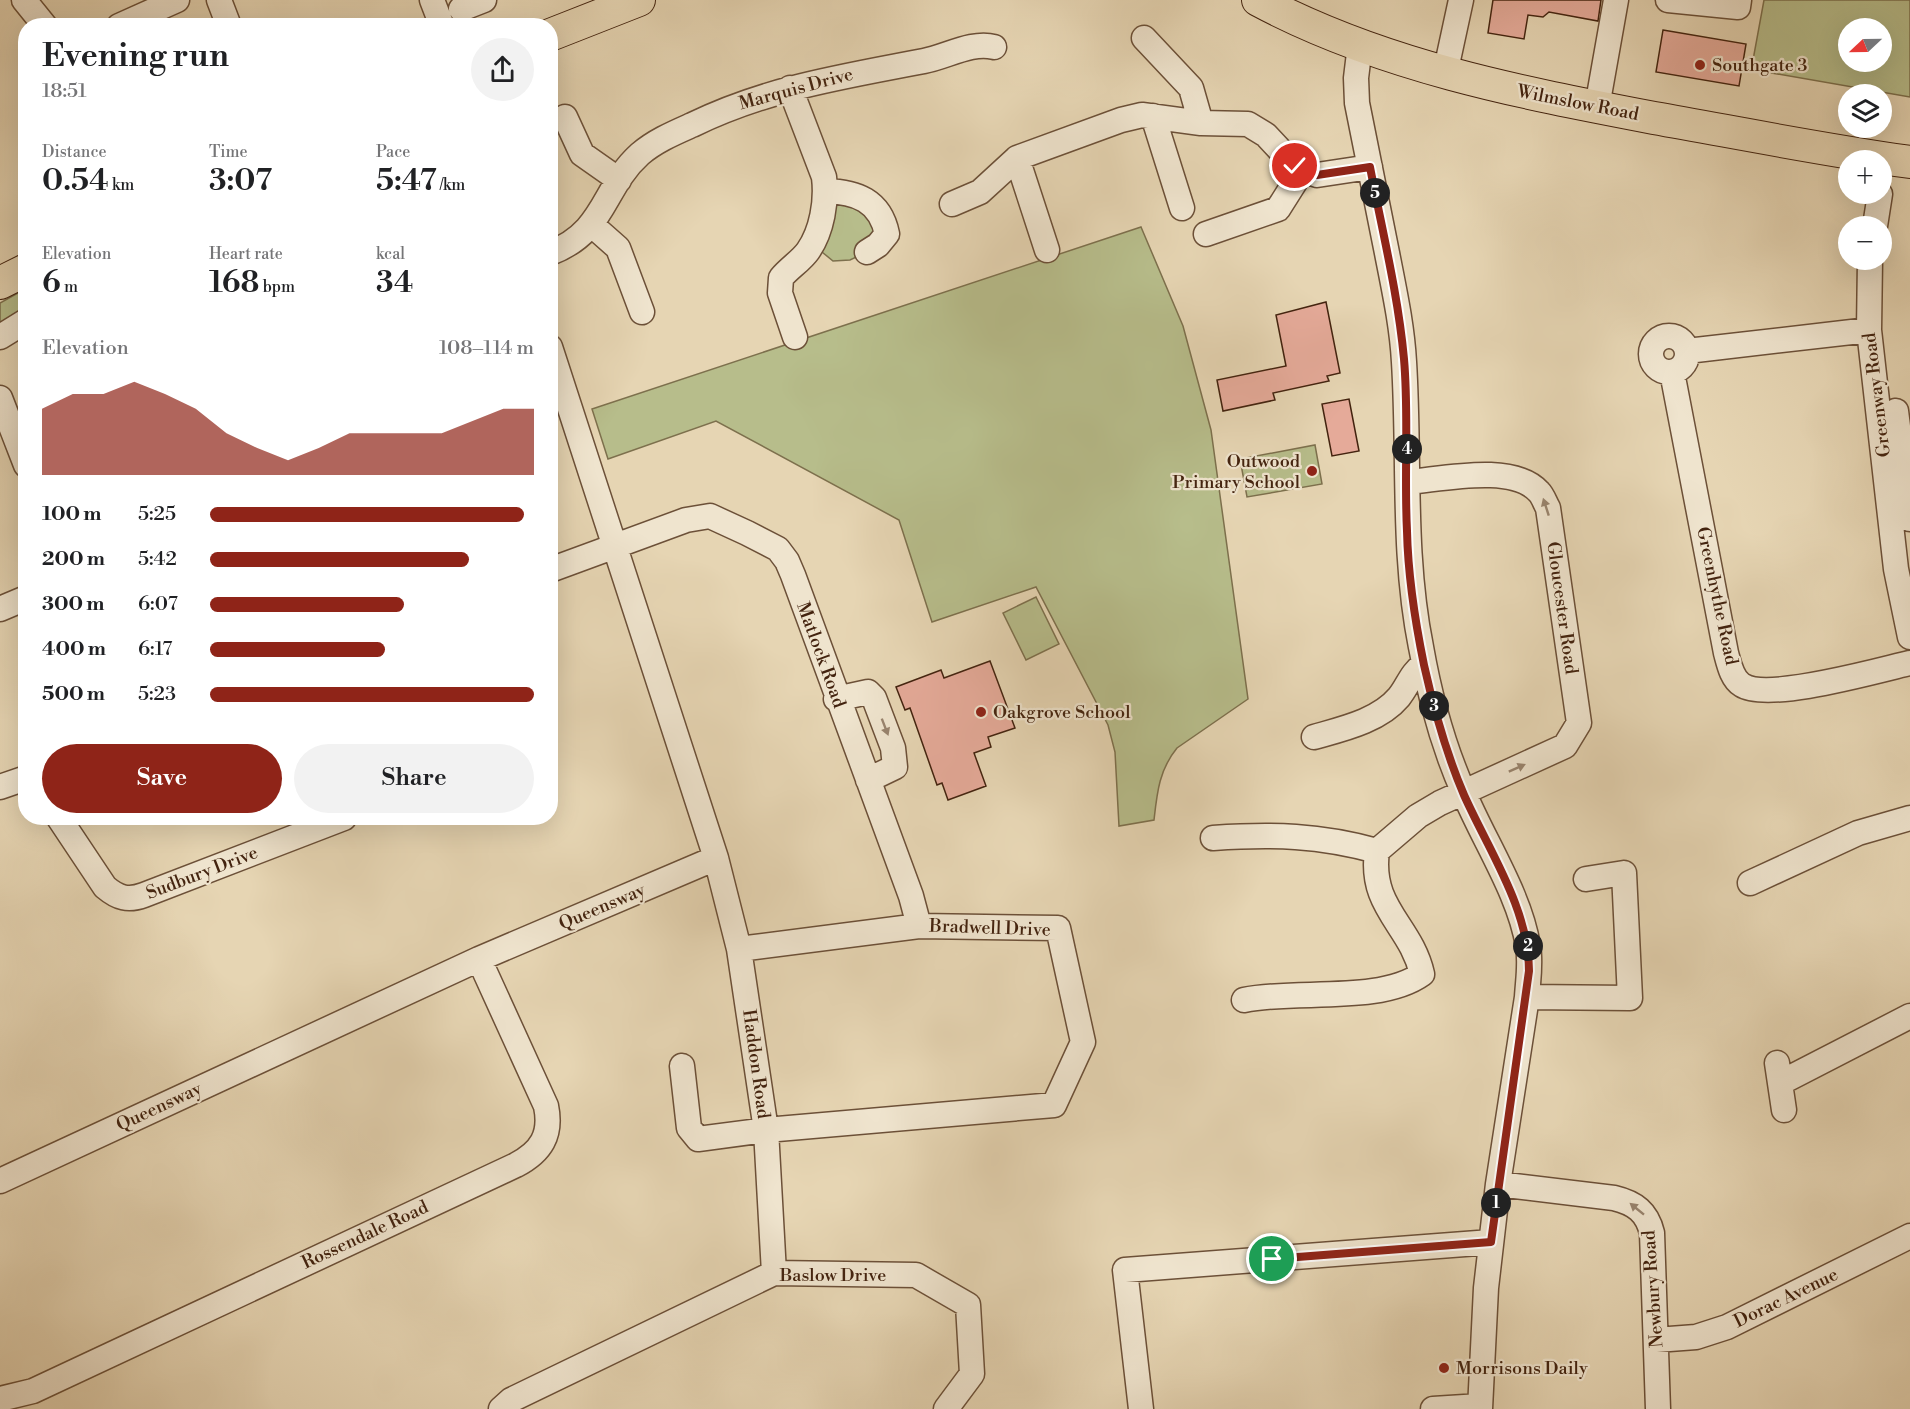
<!DOCTYPE html>
<html lang="en">
<head>
<meta charset="utf-8">
<style>
  :root { --surface:#fff; --page:#f2f2f2; --text:#202124; --muted:#757577; --accent:#8f2418 }
  body { margin:0; font-family:"Libre Bodoni",serif; background:var(--page); color:var(--text); height:100vh; display:flex; flex-direction:column; font-size:22px; white-space:nowrap }
  * { box-sizing:border-box; margin:0 }
  p { font-size:20px; color:var(--muted) }
  .icon { flex:none; width:33px; height:33px; fill:none; stroke:currentColor; stroke-width:2; stroke-linecap:round; stroke-linejoin:round }
  .map { position:relative; flex:1; overflow:hidden }
  .details { position:absolute; left:18px; top:18px; width:540px; height:807px; display:flex; flex-direction:column; background:var(--surface); border-radius:24px; box-shadow:0 6px 24px #0002 }
  .details>* { flex:none }
  .needle { width:39px; rotate:248deg }
  .fabs { position:absolute; left:1838px; top:18px; display:grid; gap:12px }
  .fabs a { display:grid; place-items:center; width:54px; height:54px; border-radius:50%; background:var(--surface); box-shadow:0 6px 24px #0002; font-size:30px }
  .pin { position:absolute; display:grid; place-items:center; width:51px; height:51px; color:#fff; margin:-26px; border:3px solid #fff; border-radius:50%; box-shadow:0 2px 6px #0007 }
  .km { position:absolute; width:30px; height:30px; margin:-15px; border-radius:50%; background:#222; color:#fff; font-size:16px; line-height:30px; text-align:center }
  .round { display:grid; place-items:center; flex:none; width:63px; height:63px; border-radius:32px; background:var(--page) }
  .overview { display:flex; align-items:center; justify-content:space-between; height:102px; padding:0 24px }
  h1 { font-size:33px; font-weight:600; line-height:45px }
  .metrics { display:grid; grid-template-columns:repeat(3,1fr); gap:9px; height:102px; padding:6px 24px }
  .metrics div { display:grid; align-content:center }
  .metrics b { font-size:30px; font-weight:600 }
  .metrics small { font-size:16px; font-weight:400 }
  .metrics p { font-size:16px }
  .chart { height:168px; padding:12px 24px }
  .chart p { display:flex; justify-content:space-between }
  .chart svg { width:100%; height:108px; margin-top:6px; fill:var(--accent); opacity:.7 }
  .cta { display:flex; gap:12px; margin-top:auto; padding:12px 24px }
  .cta a { flex:1; height:69px; border-radius:36px; background:var(--accent); color:#fff; font-size:24px; font-weight:600; line-height:69px; text-align:center }
  .cta a+a { background:var(--page); color:var(--text) }
  ul { padding:0 24px; list-style:none; font-size:20px }
  li { display:grid; grid-template-columns:96px 72px 1fr; align-items:center; height:45px }
  li i { height:15px; border-radius:8px; background:var(--accent) }
  .map>svg:first-child { display:block }
  .green { fill:#b7bd8b; stroke:#7d704d; stroke-width:1.5; fill-rule:evenodd }
  .building { fill:#e5aa99; stroke:#43230f; stroke-width:1.5 }
  .lines { fill:none; stroke-linecap:round; stroke-linejoin:round }
  .minor-casing { stroke:#6c5038; stroke-width:27 }
  .major-casing { stroke:#43230f; stroke-width:34 }
  .minor { stroke:#efe4ce; stroke-width:24 }
  .major { stroke:#e6d5b3; stroke-width:32 }
  .oneway { fill:#99846e }
  .route-casing { stroke:#fff; stroke-width:12 }
  .route { stroke:#8f2418; stroke-width:8 }
  .poi-dot { fill:#8f2418; stroke:#efe4ce; stroke-width:2 }
  .labels { text-anchor:middle; dominant-baseline:central; stroke-width:4.5; stroke-linejoin:round; paint-order:stroke }
  .poi-label { font-size:18px; fill:#43230f; stroke:#efe4ce; text-anchor:start }
  .street-label { font-size:18px; fill:#43230f; stroke:#efe4ce }
</style>
</head>
<body>
<div class="map">
<svg width="1910" height="1409" viewBox="0 0 1910 1409">
  <rect width="100%" height="100%" fill="#e6d5b3"/>
  <filter id="stains"><feTurbulence type="fractalNoise" baseFrequency=".00333" numOctaves="4"/><feColorMatrix values="0 0 0 0 .2 0 0 0 0 .09 0 0 0 0 .02 0 0 0 .5 -.17"/></filter>
  <radialGradient id="worn" r=".72"><stop offset=".6" stop-color="#630" stop-opacity="0"/><stop offset="1" stop-color="#630" stop-opacity=".3"/></radialGradient>
  <!-- green -->
  <path class="green" d="M1764,0H1910V97L1766,72V68L1758,66L1753,60ZM1881,28V62H1848V28Z
    M826,191L881,215L867,252L850,260L833,261L822,252L815,238Z
    M1141,227L1183,326L1211,430L1248,699L1177,748C1159,770 1157,793 1154,820L1119,826L1115,752L1108,725L1036,587L932,622L899,520L716,421L608,459L592,409Z
    M25,289V310L0,327V303Z
    M1315,445L1322,484L1247,497L1240,459Z
    M1036,597L1059,644L1026,660L1003,613Z"/>
  <!-- building -->
  <path class="building" d="M1493,0H1601L1598,21L1549,12L1543,17L1528,15L1524,39L1488,33Z
    M1663,30L1746,44L1739,86L1656,72Z
    M1326,302L1340,373L1327,376L1329,381L1273,393L1275,400L1223,411L1217,380L1286,366L1276,315Z
    M1349,399L1359,451L1332,456L1322,404Z
    M990,661L1015,728L988,737L991,747L974,753L986,786L948,800L942,783L937,785L910,708L905,710L896,687L941,670L944,678Z"/>
  <g class="lines">
    <!-- minor casing -->
    <g class="minor-casing">
      <path id="minor" d="M24,0L45,26
        M219,0L229,26
        M432,0L442,26
        M1668,0L1738,7L1739,0
        M461,9L484,0
        M119,26L177,0
        M1144,38L1191,88L1201,123
        M1360,45L1356,78L1357,103C1367,153 1377,203 1387,253C1394,289 1402,325 1404,362C1410,457 1402,553 1421,647C1430,698 1443,746 1464,793C1484,841 1520,895 1528,946C1531,963 1528,980 1527,997L1498,1184L1486,1288L1480,1409
        M1445,74L1461,0
        M790,88L824,177C827,201 822,231 808,251C801,261 789,268 781,278L780,293L795,337
        M1597,107L1616,0
        M1153,116L1182,208
        M565,117L582,154L619,180
        M1017,158L1047,250
        M826,191C856,192 880,200 887,234L878,245L867,252
        M952,204L980,192L1017,158L1121,120L1142,115L1201,123L1248,124L1266,135L1295,166L1317,175L1370,167
        M592,225L618,248L642,312
        M1875,226L1880,194
        M1206,234L1278,209L1302,171
        M550,253C606,232 602,188 640,154C655,141 674,133 692,125C768,88 842,77 924,61C946,57 972,41 994,47
        M1870,260L1869,330L1896,569L1910,637
        M1651 354a18 18 0 1 1 36 0a18 18 0 1 1-36 0Z
        M0,337L26,321
        M1687,351L1869,330
        M1672,372L1726,653C1729,664 1732,679 1742,685C1768,702 1879,670 1910,663
        M0,398L26,465
        M1896,411L1910,519
        M550,570L686,520L710,516L747,533L778,549L787,561L793,575L911,896L919,926
        M0,609L26,598
        M836,699L868,692L874,698L893,748L895,767L868,780
        M1314,737C1342,729 1379,721 1399,697C1408,686 1411,673 1424,664
        M0,787L26,778
        M59,818L105,887C118,898 128,901 144,895L344,818
        M1213,838C1273,834 1319,835 1377,851
        M716,858L739,949L766,1130L774,1273
        M1750,883L1858,833L1910,818
        M1527,997L1630,998L1624,873L1586,879
        M1244,1000C1296,989 1380,1004 1422,974C1411,925 1369,908 1377,851L1418,816L1440,803L1565,746L1579,723L1548,508C1545,503 1543,496 1539,492C1513,463 1444,479 1408,482
        M1777,1063L1784,1110
        M682,1066L689,1128L698,1139L766,1130L1054,1105L1083,1042L1058,928L919,926L739,949
        M1780,1083L1910,1016
        M0,1181L479,959L716,858L550,347
        M1498,1184L1614,1198C1635,1203 1647,1212 1652,1233L1658,1409
        M1656,1340L1696,1337L1727,1327L1910,1236
        M0,1399L33,1391L516,1165C541,1152 552,1135 546,1106L479,959
        M501,1409L511,1400L774,1273L916,1275L968,1305L972,1374L946,1409
        M1141,1409L1125,1270L1491,1242
        M1433,1409L1480,1406"/>
    </g>
    <!-- major casing -->
    <g class="major-casing">
      <path id="major" d="M1258,0C1382,66 1518,92 1654,118C1739,133 1824,150 1910,162
        M550,35L639,0
        M0,283L26,270"/>
    </g>
    <!-- minor -->
    <use href="#minor" class="minor"/>
    <!-- major -->
    <use href="#major" class="major"/>
  </g>
  <!-- one-way arrows -->
  <defs><path id="oneway-solid" d="M-6-.8H1V-3.2L6.5 0L1 3.2V.8H-6Z" transform="scale(1.5)"/></defs>
  <g class="oneway">
    <use href="#oneway-solid" transform="translate(1546 507) rotate(-108)"/>
    <use href="#oneway-solid" transform="translate(885 727) rotate(69)"/>
    <use href="#oneway-solid" transform="translate(1517 768) rotate(-24)"/>
    <use href="#oneway-solid" transform="translate(1637 1209) rotate(-141)"/>
  </g>
  <g class="lines">
    <!-- route casing -->
    <g class="route-casing">
      <path id="route" d="M1272,1259L1491,1242L1529,971C1529,909 1489,851 1464,795C1446,753 1434,710 1424,665C1415,621 1408,576 1407,531C1404,473 1409,416 1404,359C1398,294 1382,230 1370,167L1317,175L1295,166"/>
    </g>
    <!-- route -->
    <use href="#route" class="route"/>
  </g>
  <!-- markers -->
  <g class="poi-dot">
    <circle cx="1700" cy="65" r="6"/>
    <circle cx="1312" cy="471" r="6"/>
    <circle cx="981" cy="712" r="6"/>
    <circle cx="1444" cy="1368" r="6"/>
  </g>
  <g class="labels">
    <!-- poi labels -->
    <g class="poi-label">
      <text x="1712" y="65">Southgate 3</text>
      <text x="1300" y="461" text-anchor="end">Outwood<tspan x="1300" dy="21">Primary School</tspan></text>
      <text x="993" y="712">Oakgrove School</text>
      <text x="1456" y="1368">Morrisons Daily</text>
    </g>
    <!-- street labels -->
    <g class="street-label">
      <text transform="translate(796 89) rotate(-15)">Marquis Drive</text>
      <text transform="translate(1578 103) rotate(11)">Wilmslow Road</text>
      <text transform="translate(1877 395) rotate(-97)">Greenway Road</text>
      <text transform="translate(1717 596) rotate(78)">Greenhythe Road</text>
      <text transform="translate(1562 608) rotate(82)">Gloucester Road</text>
      <text transform="translate(821 655) rotate(70)">Matlock Road</text>
      <text transform="translate(202 873) rotate(-21)">Sudbury Drive</text>
      <text transform="translate(602 907) rotate(-23)">Queensway</text>
      <text transform="translate(990 928) rotate(2)">Bradwell Drive</text>
      <text transform="translate(756 1064) rotate(82)">Haddon Road</text>
      <text transform="translate(159 1107) rotate(-25)">Queensway</text>
      <text transform="translate(365 1235) rotate(-25)">Rossendale Road</text>
      <text x="833" y="1275">Baslow Drive</text>
      <text transform="translate(1653 1289) rotate(-94)">Newbury Road</text>
      <text transform="translate(1786 1298) rotate(-26)">Dorac Avenue</text>
    </g>
  </g>
  <rect width="100%" height="100%" filter="url(#stains)"/>
  <rect width="100%" height="100%" fill="url(#worn)"/>
</svg>
<div class="fabs">
<a><svg class="needle" viewBox="-14 -14 28 28"><path d="M0-13l5 13h-10z" fill="#e53935"/><path d="M0 13l5-13h-10z" fill="#757577"/></svg></a>
<a><svg class="icon" aria-label="layers" viewBox="0 0 24 24"><path d="M12 4l9 5-9 5-9-5zM3 14l9 5 9-5"/></svg></a>
<a>+</a>
<a>−</a>
</div>
<div class="pin" style="left:1272px;top:1259px;background:#1e9e55"><svg class="icon" aria-label="arrive" viewBox="0 0 24 24"><path d="M6 21V4h12l-3 4 3 4H6"/></svg></div>
<div class="pin" style="left:1295px;top:166px;background:#d93025"><svg class="icon" aria-label="check" viewBox="0 0 24 24"><path d="M5 12l5 5 9-10"/></svg></div>
<b class="km" style="left:1496px;top:1203px">1</b>
<b class="km" style="left:1528px;top:946px">2</b>
<b class="km" style="left:1434px;top:706px">3</b>
<b class="km" style="left:1407px;top:449px">4</b>
<b class="km" style="left:1375px;top:193px">5</b>
<section class="details">
<div class="overview"><div><h1>Evening run</h1><p>18:51</p></div><a class="round"><svg class="icon" aria-label="share" viewBox="0 0 24 24"><path d="M12 15V3M7 8l5-5 5 5M5 13v7h14v-7"/></svg></a></div>
<div class="metrics">
<div><p>Distance</p><b>0.54<small> km</small></b></div>
<div><p>Time</p><b>3:07</b></div>
<div><p>Pace</p><b>5:47<small> /km</small></b></div>
</div>
<div class="metrics">
<div><p>Elevation</p><b>6<small> m</small></b></div>
<div><p>Heart rate</p><b>168<small> bpm</small></b></div>
<div><p>kcal</p><b>34</b></div>
</div>
<div class="chart"><p><span>Elevation</span>108–114 m</p>
<svg viewBox="0 0 160 44" preserveAspectRatio="none"><path d="M0 44V17L10 11L20 11L30 6L40 11L50 17L60 27L70 33L80 38L90 33L100 27L110 27L120 27L130 27L140 22L150 17L160 17V44z"/></svg>
</div>
<ul>
<li><b>100 m</b>5:25<i style="width:97%"></i></li>
<li><b>200 m</b>5:42<i style="width:80%"></i></li>
<li><b>300 m</b>6:07<i style="width:60%"></i></li>
<li><b>400 m</b>6:17<i style="width:54%"></i></li>
<li><b>500 m</b>5:23<i style="width:100%"></i></li>
</ul>
<div class="cta"><a>Save</a><a>Share</a></div>
</section>
</div>
</body>
</html>
